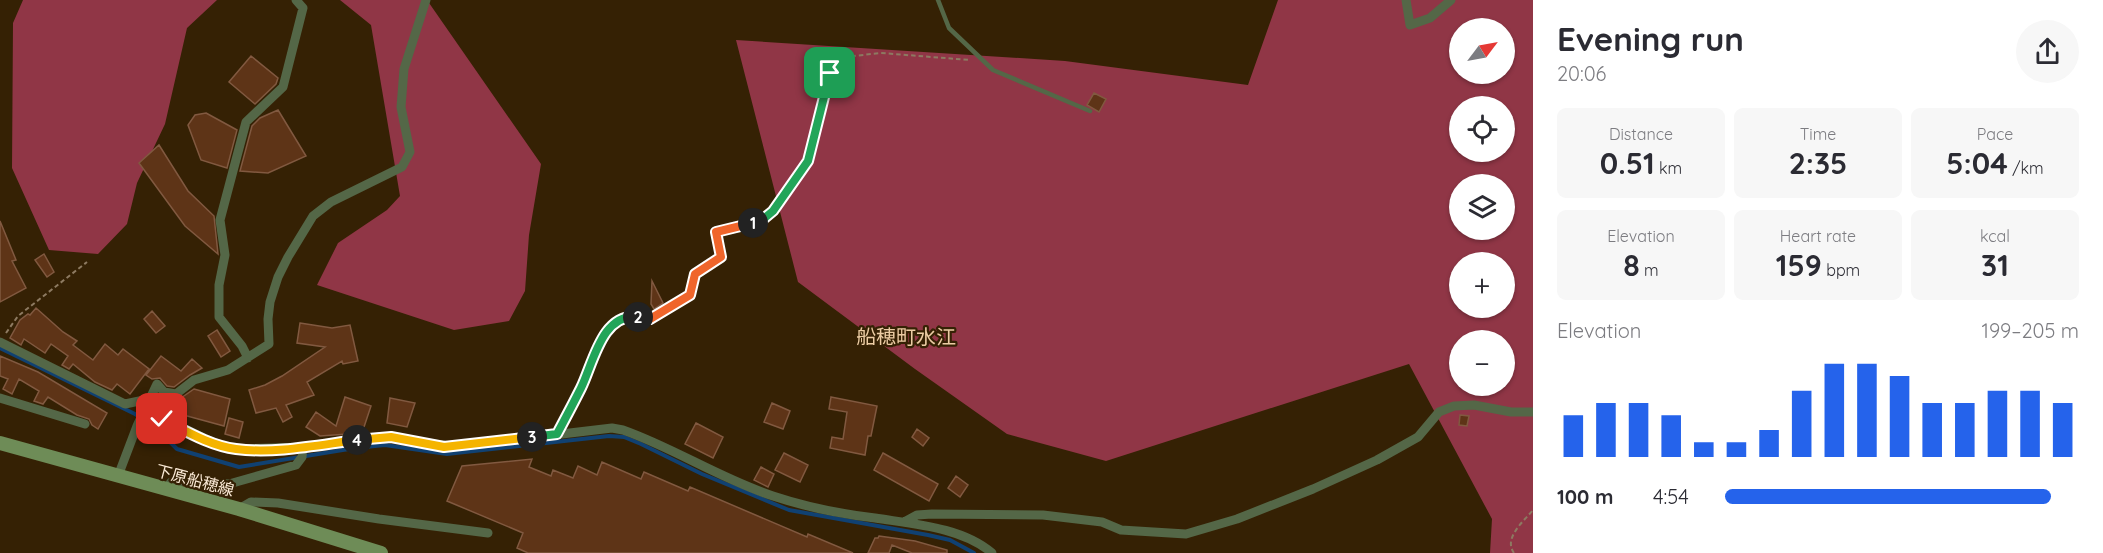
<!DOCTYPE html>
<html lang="en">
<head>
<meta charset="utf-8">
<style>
  :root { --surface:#fff; --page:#f7f7f7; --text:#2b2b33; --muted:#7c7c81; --accent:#2563eb }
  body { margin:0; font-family:Quicksand,"Noto Sans JP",sans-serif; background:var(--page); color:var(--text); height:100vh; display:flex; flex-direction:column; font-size:22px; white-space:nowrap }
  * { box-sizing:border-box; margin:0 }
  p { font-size:20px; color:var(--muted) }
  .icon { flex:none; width:33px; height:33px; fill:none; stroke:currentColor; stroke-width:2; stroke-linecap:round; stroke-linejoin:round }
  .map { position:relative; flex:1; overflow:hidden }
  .side { display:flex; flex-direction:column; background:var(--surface); width:570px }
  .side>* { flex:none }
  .needle { width:39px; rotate:58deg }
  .tools { position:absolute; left:1449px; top:18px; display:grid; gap:12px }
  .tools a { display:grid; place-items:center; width:66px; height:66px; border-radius:50%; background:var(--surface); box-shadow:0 2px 4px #0004; font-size:30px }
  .pin { position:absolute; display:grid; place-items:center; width:51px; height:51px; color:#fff; margin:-26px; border-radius:12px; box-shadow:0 3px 9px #0006 }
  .km { position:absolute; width:30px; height:30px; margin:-15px; border-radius:50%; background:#222; color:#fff; font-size:16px; line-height:30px; text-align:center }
  .round { display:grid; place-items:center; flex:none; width:63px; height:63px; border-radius:32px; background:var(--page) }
  .overview { display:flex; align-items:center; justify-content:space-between; height:102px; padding:0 24px }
  h1 { font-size:33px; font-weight:700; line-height:45px }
  .figures { display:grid; grid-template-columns:repeat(3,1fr); gap:9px; height:102px; padding:6px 24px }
  .figures div { display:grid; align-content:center; border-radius:9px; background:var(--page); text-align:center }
  .figures b { font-size:30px; font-weight:700 }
  .figures small { font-size:16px; font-weight:400 }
  .figures p { font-size:16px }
  .chart { height:168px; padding:12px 24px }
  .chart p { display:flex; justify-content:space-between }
  .chart svg { width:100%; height:108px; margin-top:6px; stroke:var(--accent); stroke-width:6 }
  ul { padding:0 24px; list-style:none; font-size:20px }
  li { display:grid; grid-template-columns:96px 72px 1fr; align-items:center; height:45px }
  li i { height:15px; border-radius:8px; background:var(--accent) }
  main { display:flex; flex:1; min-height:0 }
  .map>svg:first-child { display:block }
  .forest { fill:#903646; fill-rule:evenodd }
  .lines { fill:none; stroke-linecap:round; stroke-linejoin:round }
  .stream { stroke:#104172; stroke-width:4 }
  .building { fill:#5e3417; stroke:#815940; stroke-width:1.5 }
  .path { stroke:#8d7a61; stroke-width:2; stroke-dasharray:4.5 3; stroke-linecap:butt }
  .service { stroke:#546747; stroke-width:4.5 }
  .minor { stroke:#546747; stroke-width:9 }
  .secondary { stroke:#6e8c57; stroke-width:14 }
  .split-1-casing { stroke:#fff; stroke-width:12 }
  .split-2-casing { stroke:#fff; stroke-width:12 }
  .split-3-casing { stroke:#fff; stroke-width:12 }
  .split-4-casing { stroke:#fff; stroke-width:12 }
  .split-5-casing { stroke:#fff; stroke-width:12 }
  .split-1 { stroke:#22a559; stroke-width:8 }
  .split-2 { stroke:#f0652b; stroke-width:8 }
  .split-3 { stroke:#22a559; stroke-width:8 }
  .split-4 { stroke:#f5b400; stroke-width:8 }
  .split-5 { stroke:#f5b400; stroke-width:8 }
  .labels { text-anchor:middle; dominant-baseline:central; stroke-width:4.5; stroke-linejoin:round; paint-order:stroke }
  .street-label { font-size:16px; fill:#fcebd7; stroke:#352104 }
  .quarter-label { font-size:20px; fill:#eccca4; stroke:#352104 }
</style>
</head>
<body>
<main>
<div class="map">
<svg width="1533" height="553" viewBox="0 0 1533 553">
  <rect width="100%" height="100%" fill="#352104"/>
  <!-- forest -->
  <path class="forest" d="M23,0H217L187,28L165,124L137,183L127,224L98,254L49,250L12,168L13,23Z
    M340,0H427L541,164L529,235L525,291L509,321L454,330L317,285L338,243L387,210L400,196L371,25Z
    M1278,0H1533V553H1490L1492,519L1409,364L1106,461L1007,434L915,369L798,282L736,40L1065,61L1248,85ZM1460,28H1504V74H1460ZM1460,106H1504V152H1460ZM1460,184H1504V230H1460ZM1460,262H1504V308H1460ZM1460,340H1504V386H1460Z"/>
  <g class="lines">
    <!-- stream -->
    <path class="stream" d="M0,348L135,414L153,425L177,449L239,467L355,448L385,445L447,454L609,436L624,437L641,444L702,474L789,510L928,535L950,540L974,553"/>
  </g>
  <!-- building -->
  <path class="building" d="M251,56L278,78L276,84L255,104L229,82Z
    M1094,93L1106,99L1099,112L1087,105Z
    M278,110L306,156L268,173L240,171L252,126L260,118Z
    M206,113L237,130L227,168L201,160L188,125L195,115Z
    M159,145L188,191L214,216L218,254L185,226L139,163Z
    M0,221L16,260L12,261L26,288L0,302Z
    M44,254L54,272L47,277L35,260Z
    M652,281L663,303L654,309L651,304Z
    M36,308L63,332L77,341L73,345L93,360L105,344L118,355L123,349L149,369L130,394L117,384L112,390L95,382L73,364L69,369L62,365L68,356L51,344L45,353L24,339L21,345L10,338L20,320L28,314L30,315Z
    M152,311L165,326L156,333L144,319Z
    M300,323L332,328L350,325L358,361L343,364L342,361L307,382L314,395L286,405L292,417L283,422L276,408L256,413L249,390L265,385L282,376L325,347L297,343Z
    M217,330L230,351L221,357L208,336Z
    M0,356L38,372L107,413L98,429L92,425L89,419L77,415L48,397L43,404L34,401L39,391L19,379L12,394L3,389L8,379L0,376Z
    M161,356L181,371L192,359L202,368L190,375L174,387L167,386L160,378L152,379L146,375Z
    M194,389L230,399L224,426L165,410L168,400H178Z
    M345,397L371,406L362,433L320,436L306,427L316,412L336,426Z
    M831,397L877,406L871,436H868L865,455L830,448L832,437L843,439L847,412L829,409Z
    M390,398L415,403L407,427L387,423Z
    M772,403L790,411L783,429L764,422Z
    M1460,415L1469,416L1467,426L1459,425Z
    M229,418L243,422L239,438L225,434Z
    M696,423L723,437L713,458L685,444Z
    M917,429L929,438L923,446L912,437Z
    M784,453L808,465L800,482L775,470Z
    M883,453L938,484L929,501L874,470Z
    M532,459L529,467L551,476L553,470L573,478L578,466L597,475L602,462L641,479L644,472L688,491L690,487L807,537L808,534L853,553H528L517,548L523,533L447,501L462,466Z
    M761,467L774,474L768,487L754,480Z
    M956,476L968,485L960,497L948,488Z
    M879,536L915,541L947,550V553H912L892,545L889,553H868L875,538H878Z"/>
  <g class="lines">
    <!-- path -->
    <path class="path" d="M768,216L773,211L808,161L830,73L844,57L881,53L970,60
      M6,333L18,316L87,262
      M1514,553C1503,538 1524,521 1533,510"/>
    <!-- service -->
    <path class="service" d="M938,0L949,28L993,70L1090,111"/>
    <!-- minor -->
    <path class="minor" d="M426,0L404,69L401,107L410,152L402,167L331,202L313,216L288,257L278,277L270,302L268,319L269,344L228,370L194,380L176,394L164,392L158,409V416L221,446L236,449L303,447L380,437C408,437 434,447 461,446L612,428L623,430C674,448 721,479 773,496C806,507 841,514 875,518C913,524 962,527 992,553
      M1406,0L1410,25L1430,18L1451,0
      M0,342L125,404L144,400
      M248,358L242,346L219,317V285L225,255L220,220L246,122L283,87L303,8L296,0
      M0,398L85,424
      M557,434L582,386L599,343L613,324L628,316L650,319L690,295L695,274L721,257L715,232L761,221
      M118,476L137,426L157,384L164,392
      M166,490L171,482L175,481L229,484L296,465L302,457L303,447
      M239,509L251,502L278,503L379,519L488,533
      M906,521L917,515L932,514L1043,515L1102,522L1121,530L1186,534L1237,519L1313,489L1377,460L1418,437L1439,412L1454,406L1474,405L1511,412H1533"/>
    <!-- secondary -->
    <path class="secondary" d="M0,443L239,509L381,553"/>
  </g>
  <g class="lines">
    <!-- split-1 casing -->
    <g class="split-1-casing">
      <path id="split-1" d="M753,223L761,221L773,211L808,161L830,73"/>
    </g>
    <!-- split-2 casing -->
    <g class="split-2-casing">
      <path id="split-2" d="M638,317L650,319L690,295L695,274L721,257L716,232L753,223"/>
    </g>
    <!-- split-3 casing -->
    <g class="split-3-casing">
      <path id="split-3" d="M532,437L557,434C565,419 573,404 581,388C593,364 602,312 638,317"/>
    </g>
    <!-- split-4 casing -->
    <g class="split-4-casing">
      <path id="split-4" d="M357,440L391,437L444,447L532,437"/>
    </g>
    <!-- split-5 casing -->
    <g class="split-5-casing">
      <path id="split-5" d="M162,419C184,430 210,446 236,449C275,454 318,445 357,440"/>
    </g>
    <!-- split-1 -->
    <use href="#split-1" class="split-1"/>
    <!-- split-2 -->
    <use href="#split-2" class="split-2"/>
    <!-- split-3 -->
    <use href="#split-3" class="split-3"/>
    <!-- split-4 -->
    <use href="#split-4" class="split-4"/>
    <!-- split-5 -->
    <use href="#split-5" class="split-5"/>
  </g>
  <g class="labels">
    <!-- street labels -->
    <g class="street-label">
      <text transform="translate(195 480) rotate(15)">下原船穂線</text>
    </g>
    <!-- quarter labels -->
    <g class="quarter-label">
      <text x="906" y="336">船穂町水江</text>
    </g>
  </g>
</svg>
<div class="tools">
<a><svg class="needle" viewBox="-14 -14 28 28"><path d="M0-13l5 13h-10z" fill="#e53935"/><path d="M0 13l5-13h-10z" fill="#7c7c81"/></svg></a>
<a><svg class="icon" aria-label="locate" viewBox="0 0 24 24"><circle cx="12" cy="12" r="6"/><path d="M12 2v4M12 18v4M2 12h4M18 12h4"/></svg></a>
<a><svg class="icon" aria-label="layers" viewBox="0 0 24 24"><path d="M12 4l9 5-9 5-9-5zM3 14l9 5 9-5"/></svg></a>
<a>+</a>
<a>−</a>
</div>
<div class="pin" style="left:830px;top:73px;background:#1e9e55"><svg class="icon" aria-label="arrive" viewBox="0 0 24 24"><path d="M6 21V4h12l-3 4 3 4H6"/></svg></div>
<div class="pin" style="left:162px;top:419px;background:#d93025"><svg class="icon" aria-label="check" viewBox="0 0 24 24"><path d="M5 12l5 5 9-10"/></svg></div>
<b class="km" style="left:753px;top:223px">1</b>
<b class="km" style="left:638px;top:317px">2</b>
<b class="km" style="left:532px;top:437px">3</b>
<b class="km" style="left:357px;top:440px">4</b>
</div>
<section class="side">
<div class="overview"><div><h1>Evening run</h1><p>20:06</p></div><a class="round"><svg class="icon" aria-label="share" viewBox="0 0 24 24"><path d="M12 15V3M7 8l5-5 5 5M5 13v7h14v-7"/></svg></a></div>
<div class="figures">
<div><p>Distance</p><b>0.51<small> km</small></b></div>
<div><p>Time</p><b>2:35</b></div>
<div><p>Pace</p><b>5:04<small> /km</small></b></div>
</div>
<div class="figures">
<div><p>Elevation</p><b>8<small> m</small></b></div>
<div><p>Heart rate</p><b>159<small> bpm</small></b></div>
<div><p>kcal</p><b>31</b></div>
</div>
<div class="chart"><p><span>Elevation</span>199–205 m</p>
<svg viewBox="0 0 160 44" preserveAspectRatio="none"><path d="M5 44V27M15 44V22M25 44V22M35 44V27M45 44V38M55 44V38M65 44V33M75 44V17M85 44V6M95 44V6M105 44V11M115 44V22M125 44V22M135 44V17M145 44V17M155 44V22"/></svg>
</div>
<ul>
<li><b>100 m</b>4:54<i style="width:92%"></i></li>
</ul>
</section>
</main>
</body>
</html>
